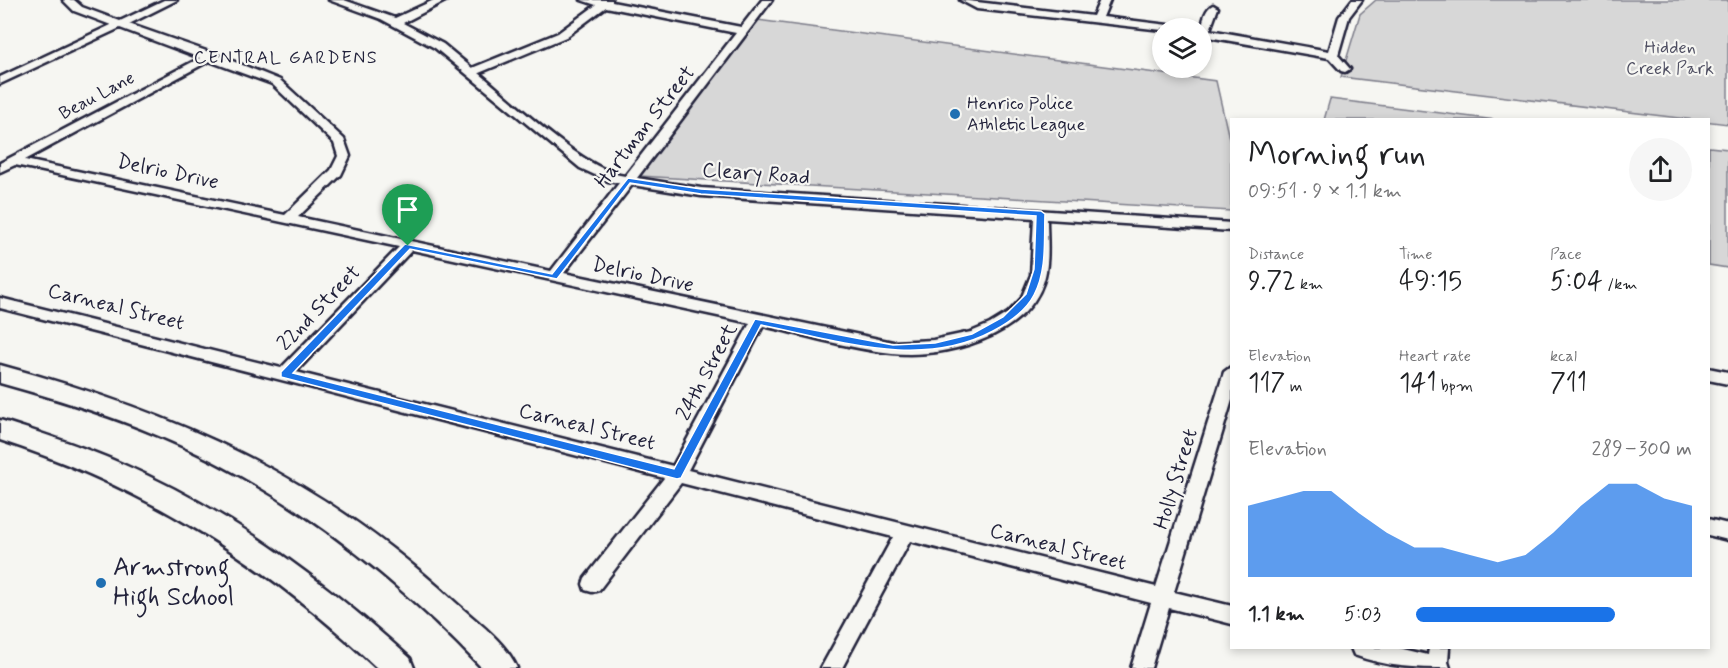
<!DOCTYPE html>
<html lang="en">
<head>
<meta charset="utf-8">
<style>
  :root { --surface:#fff; --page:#f6f6f6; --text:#202124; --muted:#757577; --accent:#1a73e8 }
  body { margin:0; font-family:Mynerve,sans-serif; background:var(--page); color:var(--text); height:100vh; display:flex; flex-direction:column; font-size:22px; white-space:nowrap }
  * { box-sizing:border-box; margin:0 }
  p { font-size:20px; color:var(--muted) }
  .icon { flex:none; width:33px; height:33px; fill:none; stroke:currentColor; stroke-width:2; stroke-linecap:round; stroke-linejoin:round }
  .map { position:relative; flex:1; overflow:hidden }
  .sheet { position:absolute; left:1230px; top:118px; width:480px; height:531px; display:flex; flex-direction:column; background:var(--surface); border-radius:0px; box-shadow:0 3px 9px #0003 }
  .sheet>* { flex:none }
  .tools { position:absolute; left:1152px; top:18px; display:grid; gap:12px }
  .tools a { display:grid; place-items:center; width:60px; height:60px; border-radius:50%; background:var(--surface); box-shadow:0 3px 9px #0003; font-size:30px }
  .pin { position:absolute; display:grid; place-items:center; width:51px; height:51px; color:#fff; margin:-62px -26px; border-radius:50% 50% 50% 0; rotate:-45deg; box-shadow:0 0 6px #0007 }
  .pin .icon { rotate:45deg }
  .round { display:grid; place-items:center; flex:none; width:63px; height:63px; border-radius:32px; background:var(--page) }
  .headline { display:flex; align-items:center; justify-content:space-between; height:102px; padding:0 18px }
  h1 { font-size:33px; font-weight:600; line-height:45px }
  .metrics { display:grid; grid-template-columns:repeat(3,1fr); gap:9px; height:102px; padding:6px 18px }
  .metrics div { display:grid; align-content:center }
  .metrics b { font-size:26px; font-weight:600 }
  .metrics small { font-size:16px; font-weight:400 }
  .metrics p { font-size:16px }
  .chart { height:168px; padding:12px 18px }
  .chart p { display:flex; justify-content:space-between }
  .chart svg { width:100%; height:108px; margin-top:6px; fill:var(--accent); opacity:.7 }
  ul { padding:0 18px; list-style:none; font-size:20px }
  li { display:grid; grid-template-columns:96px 72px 1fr; align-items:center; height:45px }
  li i { height:15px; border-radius:8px; background:var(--accent) }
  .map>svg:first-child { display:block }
  .green { fill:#d7d7d7; stroke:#7c7c89; stroke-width:1.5 }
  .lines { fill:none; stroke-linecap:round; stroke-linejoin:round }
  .minor-casing { stroke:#22223b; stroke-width:5 }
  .highway-casing { stroke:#22223b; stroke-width:5 }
  .minor { fill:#f6f6f2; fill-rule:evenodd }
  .highway { fill:#f6f6f2; fill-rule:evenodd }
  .route { fill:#1a73e8; stroke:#fff; stroke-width:1.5; fill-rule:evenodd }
  .poi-dot { fill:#1f6fb2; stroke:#f6f6f2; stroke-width:2 }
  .labels { text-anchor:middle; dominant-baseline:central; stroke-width:4.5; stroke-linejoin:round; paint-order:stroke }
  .far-park-label { font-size:18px; fill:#4f4f62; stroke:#f6f6f2 }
  .far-neighbourhood-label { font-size:18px; letter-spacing:1.5px; fill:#22223b; stroke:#f6f6f2 }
  .far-street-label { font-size:18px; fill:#22223b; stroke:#f6f6f2 }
  .far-poi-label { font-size:18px; fill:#22223b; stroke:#f6f6f2; text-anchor:start }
  .street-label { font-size:21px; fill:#22223b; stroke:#f6f6f2 }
  .near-poi-label { font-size:26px; fill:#22223b; stroke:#f6f6f2; text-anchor:start }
</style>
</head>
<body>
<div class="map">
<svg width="1728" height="668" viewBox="0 0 1728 668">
  <rect width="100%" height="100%" fill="#f6f6f2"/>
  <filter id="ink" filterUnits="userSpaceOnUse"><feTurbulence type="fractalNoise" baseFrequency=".0167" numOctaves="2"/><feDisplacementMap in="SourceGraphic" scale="12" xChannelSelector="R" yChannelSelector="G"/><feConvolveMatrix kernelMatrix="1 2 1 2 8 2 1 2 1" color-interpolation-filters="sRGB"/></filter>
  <g filter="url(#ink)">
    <!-- green -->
    <path class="green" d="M1376,0H1728V124L1341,77L1360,14Z
      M757,20L1216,81L1231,147V211L640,176Z
      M1330,99L1496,120H1324Z
      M1709,147L1728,149V268L1709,265Z"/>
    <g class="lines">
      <!-- minor casing -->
      <g class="minor-casing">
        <path id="minor" d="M63,0H74L82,7L120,21L164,0H177L129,24L215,54L280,80L344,139L350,156L341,175L298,217L551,271L619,183L608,181L580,168L435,48L381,19L329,0H344L395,18L434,0H447L403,23L443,44L472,68L558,33L596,5L581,0H612V2L741,27L762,0H772L637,178L701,188L1232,223V231L1047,219C1047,239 1050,263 1043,283C1025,337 945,359 892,353C850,349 805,335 763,326L688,470L1156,587L1224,372L1232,366V400L1174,592L1232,606V624L1169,608L1151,668H1131L1151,603L910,541L842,668H821L893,537L681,483L599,590L592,592L585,590L583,584L585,578L664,478L0,308V298L281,368L399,247L15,165L0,172V163L200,58L120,28L0,84V77L111,25L74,11ZM606,7L736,33L625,176C584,170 513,101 479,73L566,37ZM209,61L272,84L334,143L338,156L331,170L285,215L25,160ZM632,185L701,196L1034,218L1031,275L1021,299L1008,313L990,324L971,332L933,340L893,342L564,273ZM412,250L750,323L673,466L296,372Z
          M960,0L1093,16L1100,0H1110L1103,17L1168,25L1173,28H1162V30L977,9Z
          M1352,0H1362L1349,17L1338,55L1350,69L1345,72L1341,71L1329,58L1202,36C1202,26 1203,10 1213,5L1218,8L1210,30L1329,51L1339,17Z
          M1708,368L1728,372V384L1708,380Z
          M1708,519L1728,524V540L1708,535Z
          M1351,648H1399L1428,655L1429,648H1449L1448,662L1450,668C1416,668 1386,667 1354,655Z"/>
      </g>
      <!-- highway casing -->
      <g class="highway-casing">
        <path id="highway" d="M0,365C177,413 319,476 455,602C476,621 506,642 517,668H482C390,571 283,488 159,436C108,414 54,398 0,383Z
          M0,420C41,433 81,446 120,463C229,510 322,579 410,658L414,668H377C265,562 147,488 0,440Z"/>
      </g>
      <!-- minor -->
      <use href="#minor" class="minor"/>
      <!-- highway -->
      <use href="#highway" class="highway"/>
    </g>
  </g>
  <!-- route -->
  <path class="route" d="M628,178L701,189L1041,211L1045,214C1044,240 1047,271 1034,295C1026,311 1008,323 993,331C920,370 837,340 761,325L681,478L677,479L281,377V372L405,244L552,274ZM630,183L701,194L1036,216L1034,269L1026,294L1003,317L972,334L935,343L893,345L755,319L674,469L293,373L410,249L557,279Z"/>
  <!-- markers -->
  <g class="poi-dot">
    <circle cx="955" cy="114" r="6"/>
    <circle cx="101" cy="583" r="6"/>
  </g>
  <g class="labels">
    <!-- far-park labels -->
    <g class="far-park-label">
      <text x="1670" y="48">Hidden<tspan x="1670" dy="21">Creek Park</tspan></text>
    </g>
    <!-- far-neighbourhood labels -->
    <g class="far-neighbourhood-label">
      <text x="286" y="58">CENTRAL GARDENS</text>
    </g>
    <!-- far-street labels -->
    <g class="far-street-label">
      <text transform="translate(97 96) rotate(-28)">Beau Lane</text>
    </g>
    <!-- far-poi labels -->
    <g class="far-poi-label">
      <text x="967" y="104">Henrico Police<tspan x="967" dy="21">Athletic League</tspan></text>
    </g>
    <!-- street labels -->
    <g class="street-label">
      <text transform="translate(645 127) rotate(-52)">Hartman Street</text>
      <text transform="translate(168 172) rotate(12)">Delrio Drive</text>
      <text transform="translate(756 174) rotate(4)">Cleary Road</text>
      <text transform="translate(643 275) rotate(12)">Delrio Drive</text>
      <text transform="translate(116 307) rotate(14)">Carneal Street</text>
      <text transform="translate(319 308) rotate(-46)">22nd Street</text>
      <text transform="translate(707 372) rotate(-62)">24th Street</text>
      <text transform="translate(587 427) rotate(14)">Carneal Street</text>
      <text transform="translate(1176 479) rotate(-73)">Holly Street</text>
      <text transform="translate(1058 547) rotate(14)">Carneal Street</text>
    </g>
    <!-- near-poi labels -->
    <g class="near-poi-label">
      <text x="113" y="568">Armstrong<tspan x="113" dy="30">High School</tspan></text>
    </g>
  </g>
</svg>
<div class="tools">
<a><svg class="icon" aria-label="layers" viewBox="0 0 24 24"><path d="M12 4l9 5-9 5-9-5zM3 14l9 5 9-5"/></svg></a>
</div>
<div class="pin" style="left:408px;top:246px;background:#1e9e55"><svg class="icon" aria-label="arrive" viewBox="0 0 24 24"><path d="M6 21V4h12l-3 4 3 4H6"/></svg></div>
<section class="sheet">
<div class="headline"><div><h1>Morning run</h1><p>09:51 · 9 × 1.1 km</p></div><a class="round"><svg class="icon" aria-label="share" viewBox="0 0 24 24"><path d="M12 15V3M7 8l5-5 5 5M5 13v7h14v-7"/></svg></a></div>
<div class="metrics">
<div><p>Distance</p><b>9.72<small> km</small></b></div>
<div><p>Time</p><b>49:15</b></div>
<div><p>Pace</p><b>5:04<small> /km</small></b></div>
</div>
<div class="metrics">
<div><p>Elevation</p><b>117<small> m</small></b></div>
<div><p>Heart rate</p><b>141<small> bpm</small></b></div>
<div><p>kcal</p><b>711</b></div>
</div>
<div class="chart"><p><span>Elevation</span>289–300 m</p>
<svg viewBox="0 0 160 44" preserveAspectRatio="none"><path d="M0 44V15L10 12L20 9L30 9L40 18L50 26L60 32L70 32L80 35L90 38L100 35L110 26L120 15L130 6L140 6L150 12L160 15V44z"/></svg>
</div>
<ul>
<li><b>1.1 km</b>5:03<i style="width:72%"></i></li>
</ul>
</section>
</div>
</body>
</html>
